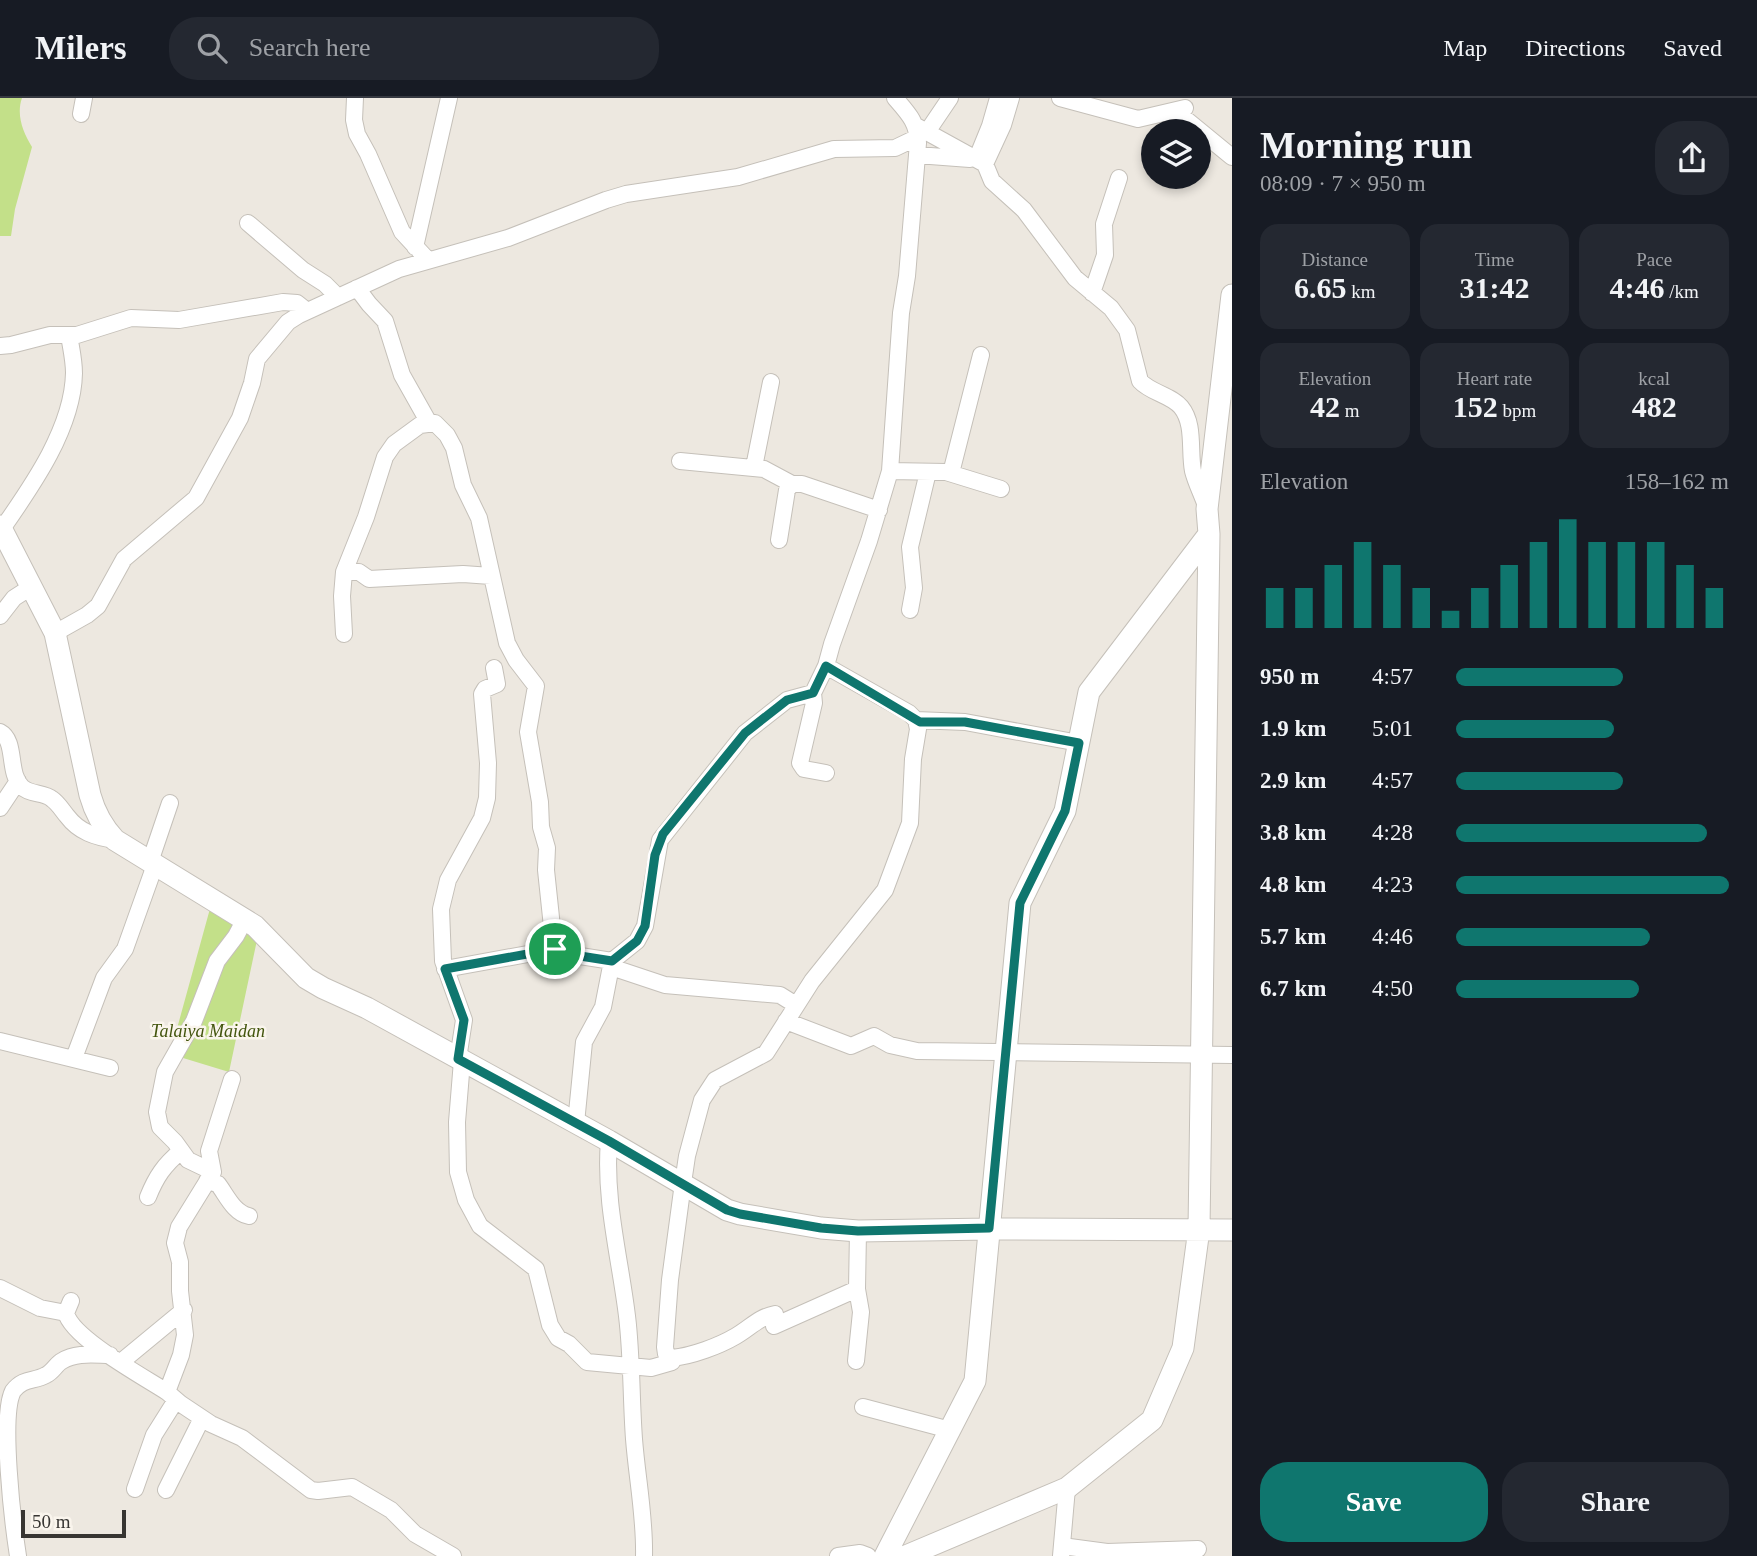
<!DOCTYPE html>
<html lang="en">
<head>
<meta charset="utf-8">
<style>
  :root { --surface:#171b24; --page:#242831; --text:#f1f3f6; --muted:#9ea1a6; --line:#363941; --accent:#0f766e }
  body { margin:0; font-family:Georgia,serif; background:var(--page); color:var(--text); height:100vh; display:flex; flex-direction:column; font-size:26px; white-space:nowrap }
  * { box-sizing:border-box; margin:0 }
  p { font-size:23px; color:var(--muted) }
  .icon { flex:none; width:38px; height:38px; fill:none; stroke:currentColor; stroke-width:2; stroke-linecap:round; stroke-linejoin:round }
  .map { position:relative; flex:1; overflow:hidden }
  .side { display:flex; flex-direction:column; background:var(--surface); width:525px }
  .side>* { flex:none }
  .controls { position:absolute; left:1141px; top:21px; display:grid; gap:14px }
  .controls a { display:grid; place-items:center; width:70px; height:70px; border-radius:50%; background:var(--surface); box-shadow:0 4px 10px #0003; font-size:35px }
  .scale { position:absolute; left:21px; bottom:18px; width:105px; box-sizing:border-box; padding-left:7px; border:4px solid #373532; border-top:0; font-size:19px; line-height:24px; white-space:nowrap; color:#373532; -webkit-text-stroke:5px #faf5ed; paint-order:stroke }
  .pin { position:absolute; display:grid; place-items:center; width:60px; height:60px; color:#fff; margin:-30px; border:4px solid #fff; border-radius:50%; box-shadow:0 2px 7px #0007 }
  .round { display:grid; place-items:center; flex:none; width:74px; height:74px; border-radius:28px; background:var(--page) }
  .summary { display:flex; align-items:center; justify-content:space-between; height:119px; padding:0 28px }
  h1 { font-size:38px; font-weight:700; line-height:52px }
  .stats { display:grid; grid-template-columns:repeat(3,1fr); gap:10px; height:119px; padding:7px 28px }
  .stats div { display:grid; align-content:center; border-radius:18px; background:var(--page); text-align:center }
  .stats b { font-size:30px; font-weight:700 }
  .stats small { font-size:19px; font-weight:400 }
  .stats p { font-size:19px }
  .chart { height:196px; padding:14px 28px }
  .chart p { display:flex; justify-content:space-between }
  .chart svg { width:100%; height:126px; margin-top:7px; stroke:var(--accent); stroke-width:6 }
  .cta { display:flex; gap:14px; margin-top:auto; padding:14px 28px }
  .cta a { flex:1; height:80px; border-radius:28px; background:var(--accent); color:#fff; font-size:28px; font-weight:700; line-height:80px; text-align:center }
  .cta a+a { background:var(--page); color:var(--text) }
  ul { padding:0 28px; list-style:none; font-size:23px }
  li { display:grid; grid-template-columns:112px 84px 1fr; align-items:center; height:52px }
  li i { height:18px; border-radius:9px; background:var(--accent) }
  header { display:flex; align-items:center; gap:42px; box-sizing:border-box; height:98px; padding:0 35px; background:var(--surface); border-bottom:2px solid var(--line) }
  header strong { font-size:33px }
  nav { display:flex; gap:38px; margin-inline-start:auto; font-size:24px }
  .search { width:490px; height:63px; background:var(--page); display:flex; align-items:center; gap:18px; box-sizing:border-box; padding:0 24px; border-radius:28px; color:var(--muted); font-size:26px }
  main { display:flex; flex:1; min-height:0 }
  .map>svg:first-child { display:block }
  .green { fill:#c3e089 }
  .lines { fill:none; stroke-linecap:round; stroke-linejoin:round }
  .minor-casing { stroke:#c5c0b9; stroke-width:18 }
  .tertiary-casing { stroke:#c5c0b9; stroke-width:23 }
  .minor { stroke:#fff; stroke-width:16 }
  .tertiary { stroke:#fff; stroke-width:21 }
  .route-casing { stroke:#fff; stroke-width:14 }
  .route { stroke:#0f766e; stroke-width:9 }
  .labels { text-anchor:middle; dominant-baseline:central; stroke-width:5; stroke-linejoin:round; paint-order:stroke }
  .park-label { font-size:18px; font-style:italic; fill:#43550e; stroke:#faf5ed }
</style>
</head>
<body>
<header>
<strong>Milers</strong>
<div class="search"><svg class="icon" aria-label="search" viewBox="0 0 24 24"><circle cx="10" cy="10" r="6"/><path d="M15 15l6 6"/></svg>Search here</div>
<nav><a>Map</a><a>Directions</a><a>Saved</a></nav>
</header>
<main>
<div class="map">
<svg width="1232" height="1458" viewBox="0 0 1232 1458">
  <rect width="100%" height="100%" fill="#ede8e0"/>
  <!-- green -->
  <path class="green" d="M0,0H22C16,17 23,34 32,49L15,111L11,138H0Z
    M211,807L257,842L229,974L170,956Z"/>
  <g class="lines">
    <!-- minor casing -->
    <g class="minor-casing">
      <path id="minor" d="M355,0L354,22L357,36L368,56L402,134L427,161
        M1060,0L1138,21L1185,10
        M81,16L84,0
        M1183,19L1232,59
        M916,28L985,66L992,83L1024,112L1075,180L1111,210L1127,232L1140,283C1151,295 1171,297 1181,309C1195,326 1189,353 1193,373C1196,385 1202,396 1206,408
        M927,34L950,0
        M979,55L990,28L998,0
        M917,57L970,61
        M985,66L1003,27L1011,0
        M248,125L303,172L325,186L338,199
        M415,149L449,0
        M357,190L369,206L385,223L402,277L429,325
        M1092,195L1105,157L1104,126L1119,80
        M0,248L11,247L50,237H77L131,220L179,222L283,204L297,205L307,213
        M680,363L764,371L792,386
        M754,369L771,284
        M890,373L946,374L1001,391
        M951,375L981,257
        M2,431C32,388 73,330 74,275C74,262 71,250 69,237
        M779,442L787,392L792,386H802L879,412
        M344,474H359L369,481L463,476L491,478
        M910,512L914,490L910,449L928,374
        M0,518L14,500L31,489
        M55,535L87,517L98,508L124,461L196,400L240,320L252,285L257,261L288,224L299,217L399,171L508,140L606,102L626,96L738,79L834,51L895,50L918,39
        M344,536L342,498L344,474L366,419L385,359L394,346L420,327L435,325L447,337L454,350L463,387L479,420L507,545L516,562L536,588L528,634L540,704L541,729L547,750L546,772L554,848L561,855L612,863
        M813,595L814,605L800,665L804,671L826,675
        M916,622L965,624L1079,645
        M0,634C17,643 7,675 22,689C30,697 44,694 52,701C58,705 62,712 67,718C79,734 95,739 115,742
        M0,710L18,683
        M150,764L170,705
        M611,869L665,887L780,897L796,907
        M445,871L555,851
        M786,923L851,948L874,938L890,947L917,953L1232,957
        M0,943L110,970
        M74,960L104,880L125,851L155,767
        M458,961L464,922L443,863L441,811L448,782L482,720L487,700L488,665L482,596L485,591L497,586L494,570
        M462,963L457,1024L458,1074L466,1102L480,1128L536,1171L550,1227L558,1240L569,1246L587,1264L651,1270L672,1264
        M232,981L209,1053L213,1074L179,1129L175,1145L180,1164V1193L185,1237L181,1257L167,1294L181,1306L211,1326L242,1340L311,1392L318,1393L352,1389L391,1412L415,1436L453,1458
        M576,1025L584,944L603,909L612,863L637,843L645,828L660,742L745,635L787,602L813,595L826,568
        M609,1043C604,1102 620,1160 627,1218C632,1259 631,1300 634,1341C637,1380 645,1419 644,1458
        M213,1074L188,1062L175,1044L160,1029L157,1014L165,974L194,923L217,863L236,838L245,821
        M207,1083L218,1086C227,1098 234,1115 249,1118
        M148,1099C156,1079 164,1067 181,1053
        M0,1190L40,1210L66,1215
        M71,1203L66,1215C72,1240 144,1279 167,1294
        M775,1216C759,1219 750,1230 736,1238C719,1248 692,1258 672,1260L666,1256L665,1249L670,1182L683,1085L687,1058L702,1002L715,982L766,955L812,883L885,792L910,725L913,661L918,631L916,622L909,615L826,568L832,546L869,443L890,373L901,215L907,178L918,45C918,25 908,15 895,0
        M774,1228L857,1191
        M856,1263L861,1214L857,1191L858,1133
        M121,1264L184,1212
        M863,1309L950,1332
        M135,1391L154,1337L176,1302
        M166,1392L202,1320
        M1062,1448L1107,1454L1198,1451
        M18,1458C13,1426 0,1318 13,1293C24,1279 34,1284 46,1277C53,1274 56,1266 62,1263C76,1254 95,1257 110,1257
        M838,1458L860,1455L868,1458
        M1061,1458L1067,1390"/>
    </g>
    <!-- tertiary casing -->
    <g class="tertiary-casing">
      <path id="tertiary" d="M0,428L55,535L90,697C95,715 102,728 115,742L255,828L306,880L323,890L367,910L609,1043L727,1112L740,1116L821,1130L858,1133L990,1131L1232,1132
        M885,1458L975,1283L1020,805L1065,713L1089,594L1209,436
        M906,1458L1067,1390L1152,1322L1183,1250L1199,1131L1209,436L1207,411L1232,197"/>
    </g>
    <!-- minor -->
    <use href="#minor" class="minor"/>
    <!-- tertiary -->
    <use href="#tertiary" class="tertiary"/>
  </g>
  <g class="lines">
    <!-- route casing -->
    <g class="route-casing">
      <path id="route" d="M826,568L920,624H965L1079,645L1065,713L1020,805L989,1130L858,1133L821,1130L740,1116L727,1112L609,1043L458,961L464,922L445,871L555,851L561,855L612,863L637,843L645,828L655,757L663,736L745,635L787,602L813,595Z"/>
    </g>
    <!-- route -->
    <use href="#route" class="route"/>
  </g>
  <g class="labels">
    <!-- park labels -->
    <g class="park-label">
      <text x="208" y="933">Talaiya Maidan</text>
    </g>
  </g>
</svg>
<div class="controls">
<a><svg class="icon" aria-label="layers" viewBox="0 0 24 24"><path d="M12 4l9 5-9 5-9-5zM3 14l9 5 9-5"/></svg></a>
</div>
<div class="scale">50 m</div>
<div class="pin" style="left:555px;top:851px;background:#1e9e55"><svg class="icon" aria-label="arrive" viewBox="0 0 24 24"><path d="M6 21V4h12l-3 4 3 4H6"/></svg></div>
</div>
<section class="side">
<div class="summary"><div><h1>Morning run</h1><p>08:09 · 7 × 950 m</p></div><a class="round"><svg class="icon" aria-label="share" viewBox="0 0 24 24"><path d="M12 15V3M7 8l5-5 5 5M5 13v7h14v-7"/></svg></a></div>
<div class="stats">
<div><p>Distance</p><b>6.65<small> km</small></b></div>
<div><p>Time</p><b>31:42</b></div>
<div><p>Pace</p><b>4:46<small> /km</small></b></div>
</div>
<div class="stats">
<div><p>Elevation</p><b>42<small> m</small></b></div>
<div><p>Heart rate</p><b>152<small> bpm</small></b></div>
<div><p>kcal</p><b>482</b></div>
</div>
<div class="chart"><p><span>Elevation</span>158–162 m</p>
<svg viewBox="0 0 160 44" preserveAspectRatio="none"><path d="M5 44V30M15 44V30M25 44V22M35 44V14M45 44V22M55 44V30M65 44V38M75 44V30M85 44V22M95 44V14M105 44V6M115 44V14M125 44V14M135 44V14M145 44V22M155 44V30"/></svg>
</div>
<ul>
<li><b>950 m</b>4:57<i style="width:61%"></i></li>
<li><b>1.9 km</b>5:01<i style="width:58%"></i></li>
<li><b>2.9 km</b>4:57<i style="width:61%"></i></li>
<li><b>3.8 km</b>4:28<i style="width:92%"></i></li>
<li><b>4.8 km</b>4:23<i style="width:100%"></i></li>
<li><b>5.7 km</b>4:46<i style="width:71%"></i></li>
<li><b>6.7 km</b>4:50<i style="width:67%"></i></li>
</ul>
<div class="cta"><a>Save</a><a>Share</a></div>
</section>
</main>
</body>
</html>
